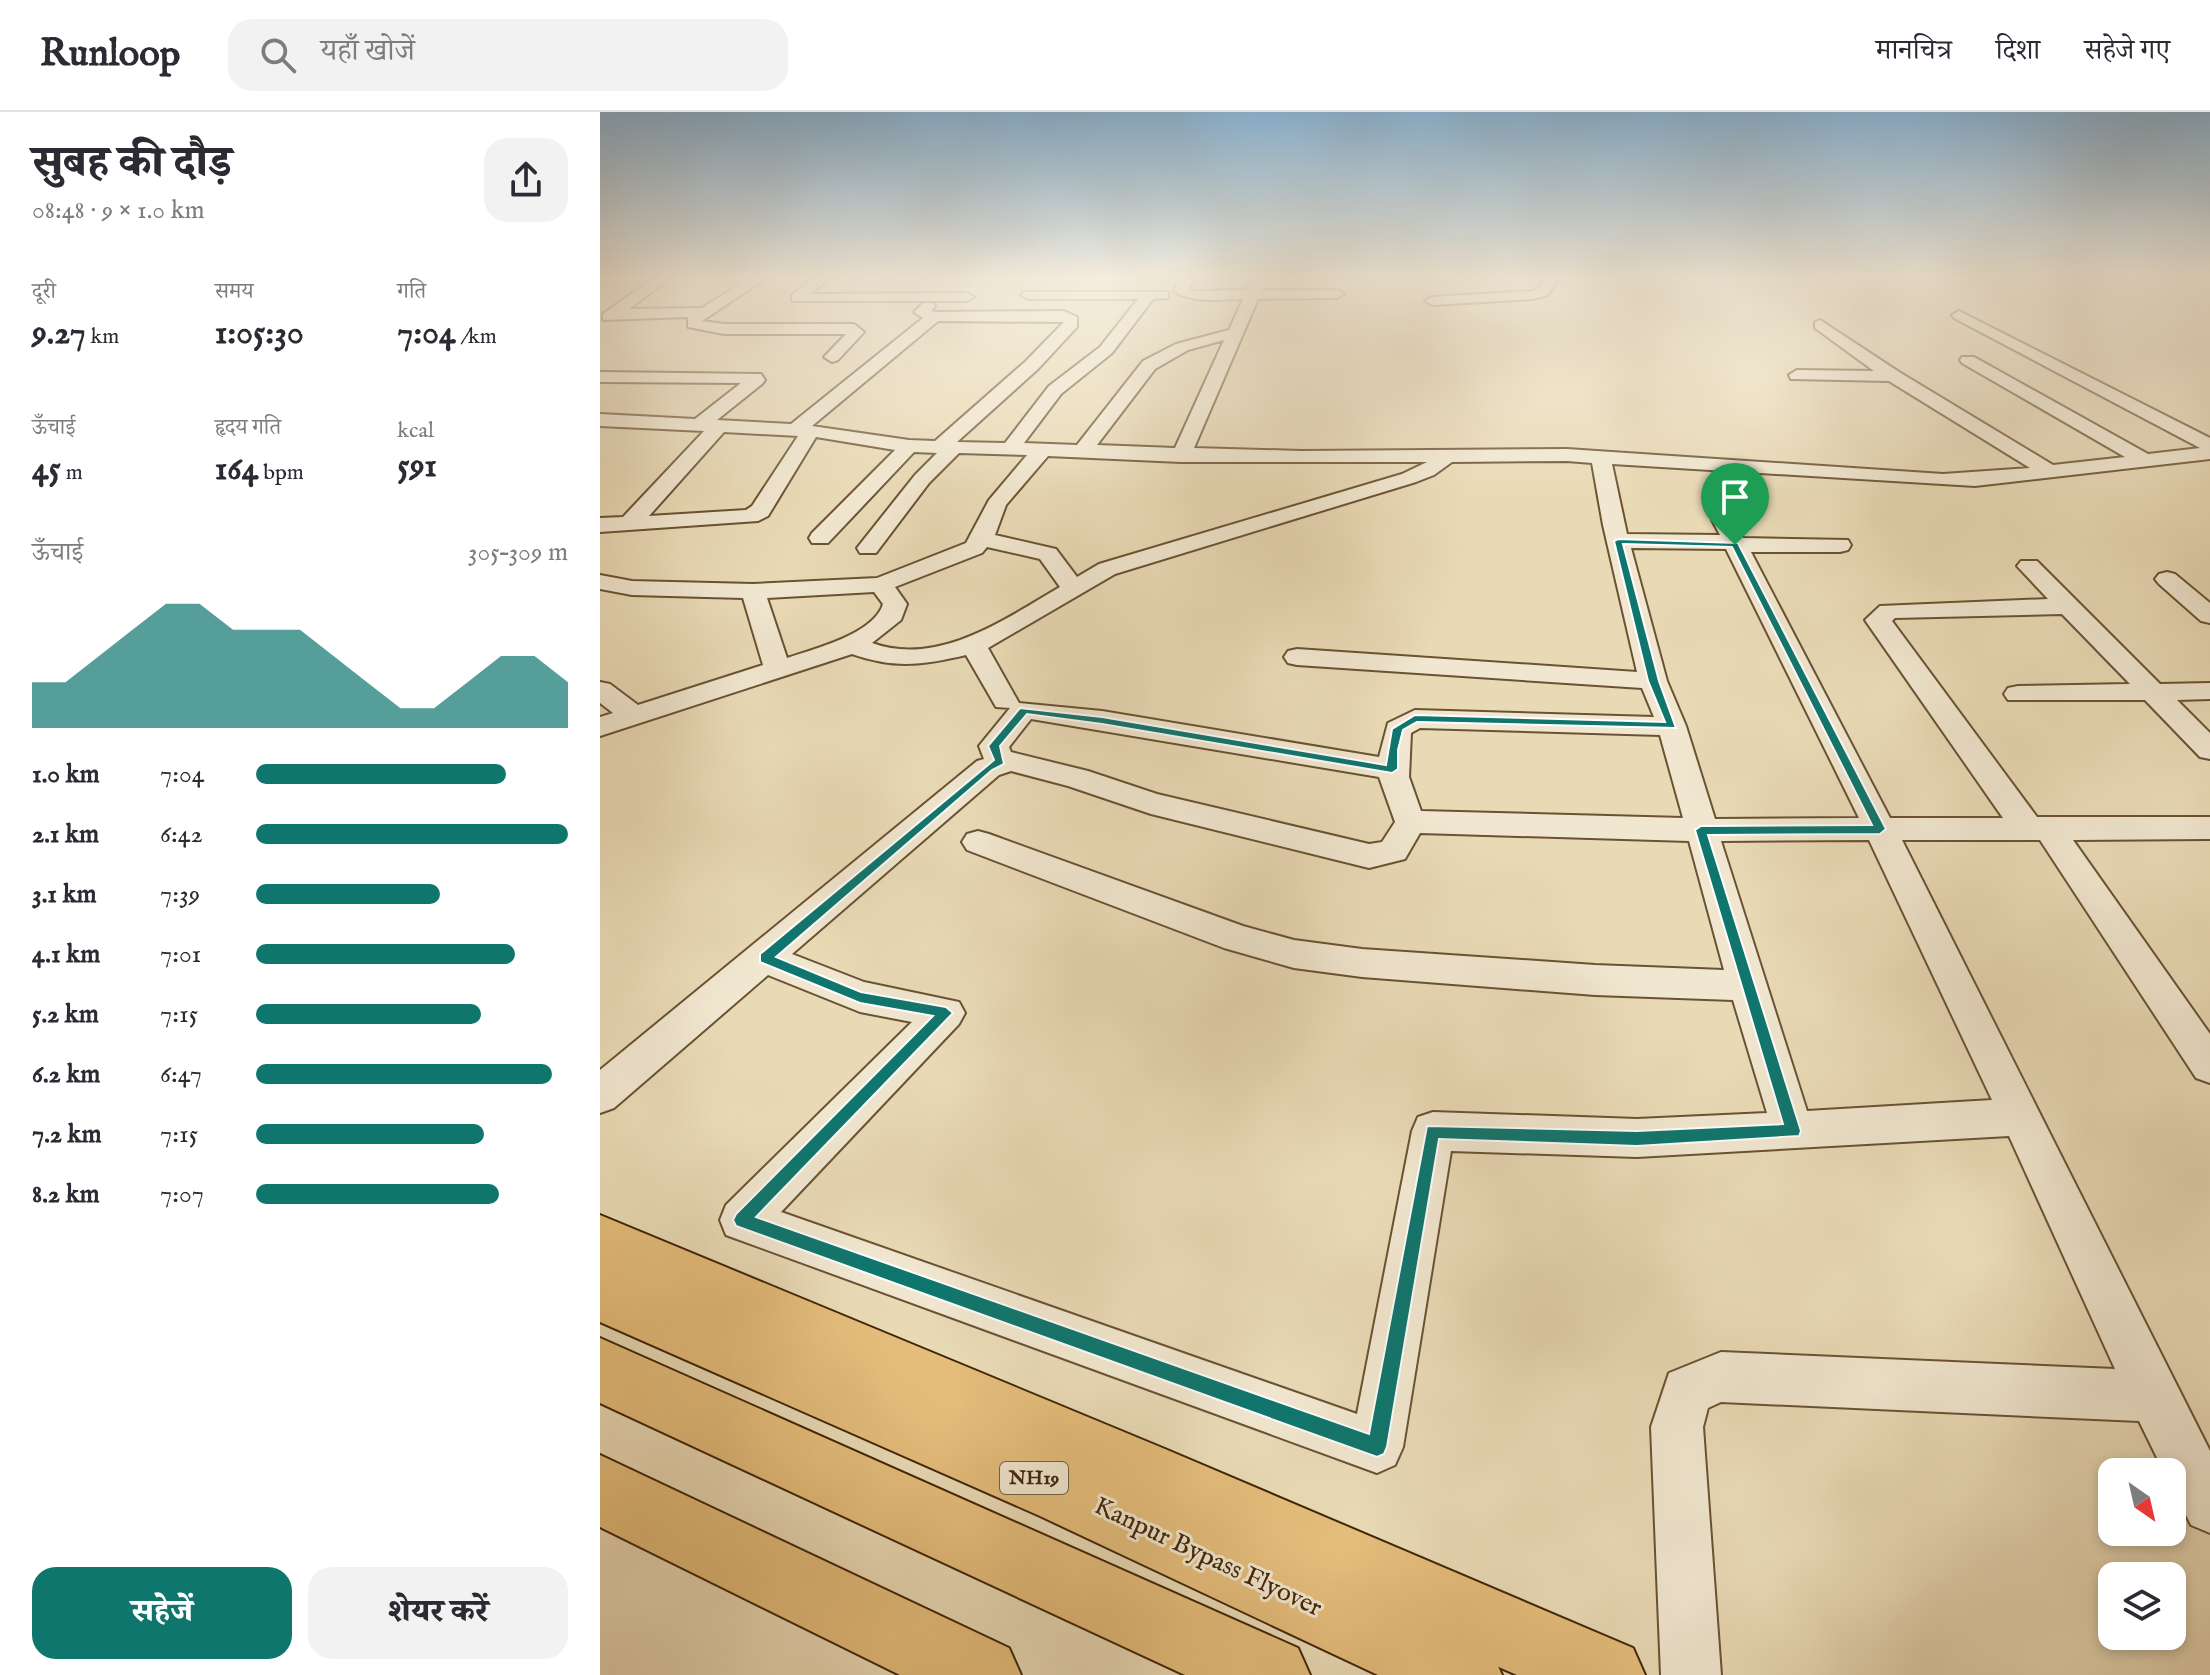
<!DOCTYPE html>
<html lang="hi">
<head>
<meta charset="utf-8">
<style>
  :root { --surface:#fff; --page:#f2f2f3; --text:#2b2b33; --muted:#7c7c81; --line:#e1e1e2; --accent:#0f766e }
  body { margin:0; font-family:"IM FELL English","Noto Serif Devanagari",serif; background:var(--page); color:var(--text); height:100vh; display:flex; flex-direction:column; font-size:30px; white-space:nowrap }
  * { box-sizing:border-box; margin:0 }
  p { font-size:26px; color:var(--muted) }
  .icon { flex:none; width:44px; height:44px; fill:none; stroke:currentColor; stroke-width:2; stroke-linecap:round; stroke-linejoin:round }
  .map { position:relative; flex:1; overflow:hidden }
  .details { display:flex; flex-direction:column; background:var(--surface); width:600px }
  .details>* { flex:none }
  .needle { width:52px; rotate:146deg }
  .fabs { position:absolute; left:1498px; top:1346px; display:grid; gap:16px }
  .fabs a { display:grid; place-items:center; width:88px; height:88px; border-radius:16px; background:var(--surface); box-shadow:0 4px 12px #0003; font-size:40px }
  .pin { position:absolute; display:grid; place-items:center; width:68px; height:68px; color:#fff; margin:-82px -34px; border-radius:50% 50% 50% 0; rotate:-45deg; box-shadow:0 0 8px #0007 }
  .pin .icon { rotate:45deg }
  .round { display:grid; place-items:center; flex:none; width:84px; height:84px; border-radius:24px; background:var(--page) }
  .head { display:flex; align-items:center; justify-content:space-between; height:136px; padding:0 32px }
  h1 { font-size:44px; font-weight:800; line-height:60px }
  .figures { display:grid; grid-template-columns:repeat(3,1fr); gap:12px; height:136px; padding:8px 32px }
  .figures div { display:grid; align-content:center }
  .figures b { font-size:34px; font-weight:800 }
  .figures small { font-size:22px; font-weight:400 }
  .figures p { font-size:22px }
  .chart { height:224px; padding:16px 32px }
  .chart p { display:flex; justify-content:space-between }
  .chart svg { width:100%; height:144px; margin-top:8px; fill:var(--accent); opacity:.7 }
  .primary-button { display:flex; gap:16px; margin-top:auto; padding:16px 32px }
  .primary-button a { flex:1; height:92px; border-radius:24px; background:var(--accent); color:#fff; font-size:32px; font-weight:800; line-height:92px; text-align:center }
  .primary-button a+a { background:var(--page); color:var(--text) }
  ul { padding:0 32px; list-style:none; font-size:26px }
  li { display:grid; grid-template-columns:128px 96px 1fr; align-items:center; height:60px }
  li i { height:20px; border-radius:10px; background:var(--accent) }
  header { display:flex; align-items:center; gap:48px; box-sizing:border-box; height:112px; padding:0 40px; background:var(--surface); border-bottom:2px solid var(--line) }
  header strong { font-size:38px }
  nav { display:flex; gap:44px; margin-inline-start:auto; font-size:28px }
  .search { width:560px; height:72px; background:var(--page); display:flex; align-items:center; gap:20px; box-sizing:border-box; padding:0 28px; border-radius:24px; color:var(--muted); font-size:30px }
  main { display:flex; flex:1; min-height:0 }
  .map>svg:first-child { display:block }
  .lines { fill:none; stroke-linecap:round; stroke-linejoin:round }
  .minor-casing { stroke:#6a5232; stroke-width:4 }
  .major-casing { stroke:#402506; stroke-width:4 }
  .highway-casing { stroke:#402506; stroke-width:4 }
  .minor { fill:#f1e7d0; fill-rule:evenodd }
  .major { fill:#e4bd7b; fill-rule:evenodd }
  .highway { fill:#e4bd7b; fill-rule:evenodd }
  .route { fill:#0f766e; stroke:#fff; stroke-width:2; fill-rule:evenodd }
  .labels { text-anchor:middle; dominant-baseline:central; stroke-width:6; stroke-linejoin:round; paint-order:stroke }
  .shield { fill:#f1e7d0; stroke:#755f43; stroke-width:2 }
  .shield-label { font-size:20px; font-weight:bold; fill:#402506 }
  .near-street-label { font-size:26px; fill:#402506; stroke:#f1e7d0 }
</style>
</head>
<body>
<header>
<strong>Runloop</strong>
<div class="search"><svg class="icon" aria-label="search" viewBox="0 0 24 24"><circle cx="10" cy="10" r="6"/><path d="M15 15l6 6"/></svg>यहाँ खोजें</div>
<nav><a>मानचित्र</a><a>दिशा</a><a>सहेजे गए</a></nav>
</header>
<main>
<section class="details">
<div class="head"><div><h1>सुबह की दौड़</h1><p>08:48 · 9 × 1.0 km</p></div><a class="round"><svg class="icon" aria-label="share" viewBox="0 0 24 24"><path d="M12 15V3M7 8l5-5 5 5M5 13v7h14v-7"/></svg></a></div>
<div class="figures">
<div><p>दूरी</p><b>9.27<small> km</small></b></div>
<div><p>समय</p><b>1:05:30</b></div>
<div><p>गति</p><b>7:04<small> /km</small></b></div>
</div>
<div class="figures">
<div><p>ऊँचाई</p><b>45<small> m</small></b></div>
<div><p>हृदय गति</p><b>164<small> bpm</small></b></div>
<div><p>kcal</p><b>591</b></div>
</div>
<div class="chart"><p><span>ऊँचाई</span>305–309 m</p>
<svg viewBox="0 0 160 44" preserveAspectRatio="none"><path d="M0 44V30L10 30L20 22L30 14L40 6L50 6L60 14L70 14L80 14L90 22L100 30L110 38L120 38L130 30L140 22L150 22L160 30V44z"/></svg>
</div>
<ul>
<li><b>1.0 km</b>7:04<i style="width:80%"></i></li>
<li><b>2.1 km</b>6:42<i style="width:100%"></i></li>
<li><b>3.1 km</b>7:39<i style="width:59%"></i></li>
<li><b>4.1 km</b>7:01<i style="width:83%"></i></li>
<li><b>5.2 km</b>7:15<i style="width:72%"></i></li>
<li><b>6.2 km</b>6:47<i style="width:95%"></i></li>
<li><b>7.2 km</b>7:15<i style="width:73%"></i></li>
<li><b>8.2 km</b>7:07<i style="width:78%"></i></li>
</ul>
<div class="primary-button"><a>सहेजें</a><a>शेयर करें</a></div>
</section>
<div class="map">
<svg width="1610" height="1563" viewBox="0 0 1610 1563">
  <rect width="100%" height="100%" fill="#e9dab6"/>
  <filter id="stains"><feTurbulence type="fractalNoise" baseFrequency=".0025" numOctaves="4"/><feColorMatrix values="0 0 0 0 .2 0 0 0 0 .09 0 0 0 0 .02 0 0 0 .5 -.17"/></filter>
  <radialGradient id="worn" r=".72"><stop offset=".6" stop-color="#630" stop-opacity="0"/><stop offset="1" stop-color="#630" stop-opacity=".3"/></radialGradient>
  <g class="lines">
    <!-- minor casing -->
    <g class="minor-casing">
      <path id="minor" d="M54,166H70L29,197L102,196L150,166H166L102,209L124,212H254L264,220L238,248L232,250L224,245L246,222H124L88,215V205L3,208V202Z
        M214,166H229L211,182L367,181L374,185L367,189H192V183Z
        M579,166H593L589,177L595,179L647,178L653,166H667L662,178H737L744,182L737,186L658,187L594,336L702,339L967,337L1343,362L1430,356L1289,269L1191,267L1189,263L1197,258L1274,259L1215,216V210L1220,208L1299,260L1453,353L1525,345L1362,251L1360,248L1362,245H1374L1548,342L1600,336L1354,206L1352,203L1359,199L1610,326V347L1375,374L1012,352L1027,422L1120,423L1112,408L1123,401L1131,403L1143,426L1248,428L1251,433L1248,438L1240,440H1151L1290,706H1403L1265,508L1280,494L1448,487L1417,454L1421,449H1437L1560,572L1610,571V587L1577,588L1610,621V647L1600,645L1545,588H1408L1404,582L1408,576L1418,574L1530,572L1462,502L1295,506L1292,509L1437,705H1610V727L1473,728L1610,922V971L1596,966L1440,728H1302L1610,1339V1421L1591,1413L1572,1375V1360H1564L1539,1309L1121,1290L1108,1296L1103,1315L1121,1563H1061L1051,1315L1069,1261L1121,1240L1515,1257L1409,1024L1037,1045L851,1039L803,1335L795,1353L777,1361L126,1123L120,1108L126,1093L312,910L260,900L168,863L14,996L0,1001V958L377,649L384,647L379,634L410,596L396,595L366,543C323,553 295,557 252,542L0,624V605L13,601L0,591V570L10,572L38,593L163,553L143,486L32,483L0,477V463L32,469L153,472L277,466L366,431L389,388L427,343L359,341L329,371L276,441H260L257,436L315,363L337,341L314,340L228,431H212L209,426L212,421L295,338L216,325L168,404L158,409L0,420V406L23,405L104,319L0,314V302L95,307L141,271L0,270V260L161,262L165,268L162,272L117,308L191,312L323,206L314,200L323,191H333L335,194L331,199L336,200L464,199L477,205V215L438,257L357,330L405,331L449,274L500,235L538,187H428L421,183L423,180H568V186L553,187L512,241L461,282L424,331L477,333L543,249L576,232L629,218L643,187C621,187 592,192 574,179ZM338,209L464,210L426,249L335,329L309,328L212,314ZM624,228L575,336L497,333L555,257L588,238ZM124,320L198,324L152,394L146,398L49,404ZM448,344L581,350H827L802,362L499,452L477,465L456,437L395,423L406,393ZM967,349L992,351L1003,413L1037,560L697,537L688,539L684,545L688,551L697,553L1042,576L1054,605L815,598L788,611L779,645L502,599L419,591L388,536L515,462L816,370L834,363L852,350ZM387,435L440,447L460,475C405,507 338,555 272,531L301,508L307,492L295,475L382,441ZM1031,436L1126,437L1259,706L1115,707L1086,614L1067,569ZM274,480L283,492C274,522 214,537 187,546L167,486ZM431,607L779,665L795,710L782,730L769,732L557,682L488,659L411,640L409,635ZM820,616L1060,623L1083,706L821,699L809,665L811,621ZM411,659L468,674L551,702L769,756L805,747L820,721L1089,729L1124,858L995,853L762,837L694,828L643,814L389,722L378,719L367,722L362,730L367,738L624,836L694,856L762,865L995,883L1133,888L1167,1001L1037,1007L833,1000L818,1005L812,1019L757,1302L181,1100L359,912L365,901L359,890L264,870L192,842L399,663ZM1269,728L1392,988L1207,999L1121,729Z
        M945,166H959L948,183L933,187L832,193L825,189L832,185L932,179L938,177Z
        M1567,460L1575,462L1610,491V511L1601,509L1559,472L1555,467L1559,462Z"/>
    </g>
    <!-- major casing -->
    <g class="major-casing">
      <path id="major" d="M0,1103L565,1337L1033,1536L1045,1563H917L0,1162Z
        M0,1343L409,1536L421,1563H300L0,1415Z"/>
    </g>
    <!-- highway casing -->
    <g class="highway-casing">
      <path id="highway" d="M0,1149L490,1354L890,1536L902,1563H778L440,1404L0,1210Z
        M0,1226L698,1536L710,1563H585L0,1291Z"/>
    </g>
    <!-- minor -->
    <use href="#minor" class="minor"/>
    <!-- major -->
    <use href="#major" class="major"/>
    <!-- highway -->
    <use href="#highway" class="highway"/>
  </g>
  <!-- sky -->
  <linearGradient id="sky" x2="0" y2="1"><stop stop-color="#8ab5d6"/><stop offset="0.43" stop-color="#f5eede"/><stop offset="1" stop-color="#f5eede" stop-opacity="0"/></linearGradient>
  <rect width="1610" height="384" fill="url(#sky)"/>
  <!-- route -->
  <path class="route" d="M1018,427L1138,431L1286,717L1280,722L1108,723L1201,1019L1199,1024L1037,1034L839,1027L787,1335L784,1342L777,1345L136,1114L133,1108L136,1102L333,904L260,891L160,850V842L394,648L388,634L420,596L502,605L786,653L792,617L815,603L1065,610L1048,569L1014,429ZM1023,432L1132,435L1272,713L1101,714L1095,718L1183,1012L1037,1019L827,1014L769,1322L156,1105L353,901L346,895L261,880L176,845L392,658L404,652L400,634L427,602L502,612L792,661L798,657V638L803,618L817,610L1076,616L1059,569Z"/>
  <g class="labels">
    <!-- shield labels -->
    <rect class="shield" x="400" y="1350" width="68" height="32" rx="6"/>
    <g class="shield-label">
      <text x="434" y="1366">NH19</text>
    </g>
    <!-- near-street labels -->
    <g class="near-street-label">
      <text transform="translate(608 1445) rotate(25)">Kanpur Bypass Flyover</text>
    </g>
  </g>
  <rect width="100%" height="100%" filter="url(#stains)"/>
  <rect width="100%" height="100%" fill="url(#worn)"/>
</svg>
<div class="fabs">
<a><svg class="needle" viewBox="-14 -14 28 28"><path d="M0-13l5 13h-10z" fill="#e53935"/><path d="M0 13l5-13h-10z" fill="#7c7c81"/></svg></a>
<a><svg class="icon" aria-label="layers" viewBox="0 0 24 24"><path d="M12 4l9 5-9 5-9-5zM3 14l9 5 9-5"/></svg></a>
</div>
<div class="pin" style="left:1135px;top:433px;background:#1e9e55"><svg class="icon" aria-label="arrive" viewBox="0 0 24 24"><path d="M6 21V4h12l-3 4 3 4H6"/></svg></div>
</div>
</main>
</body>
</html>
